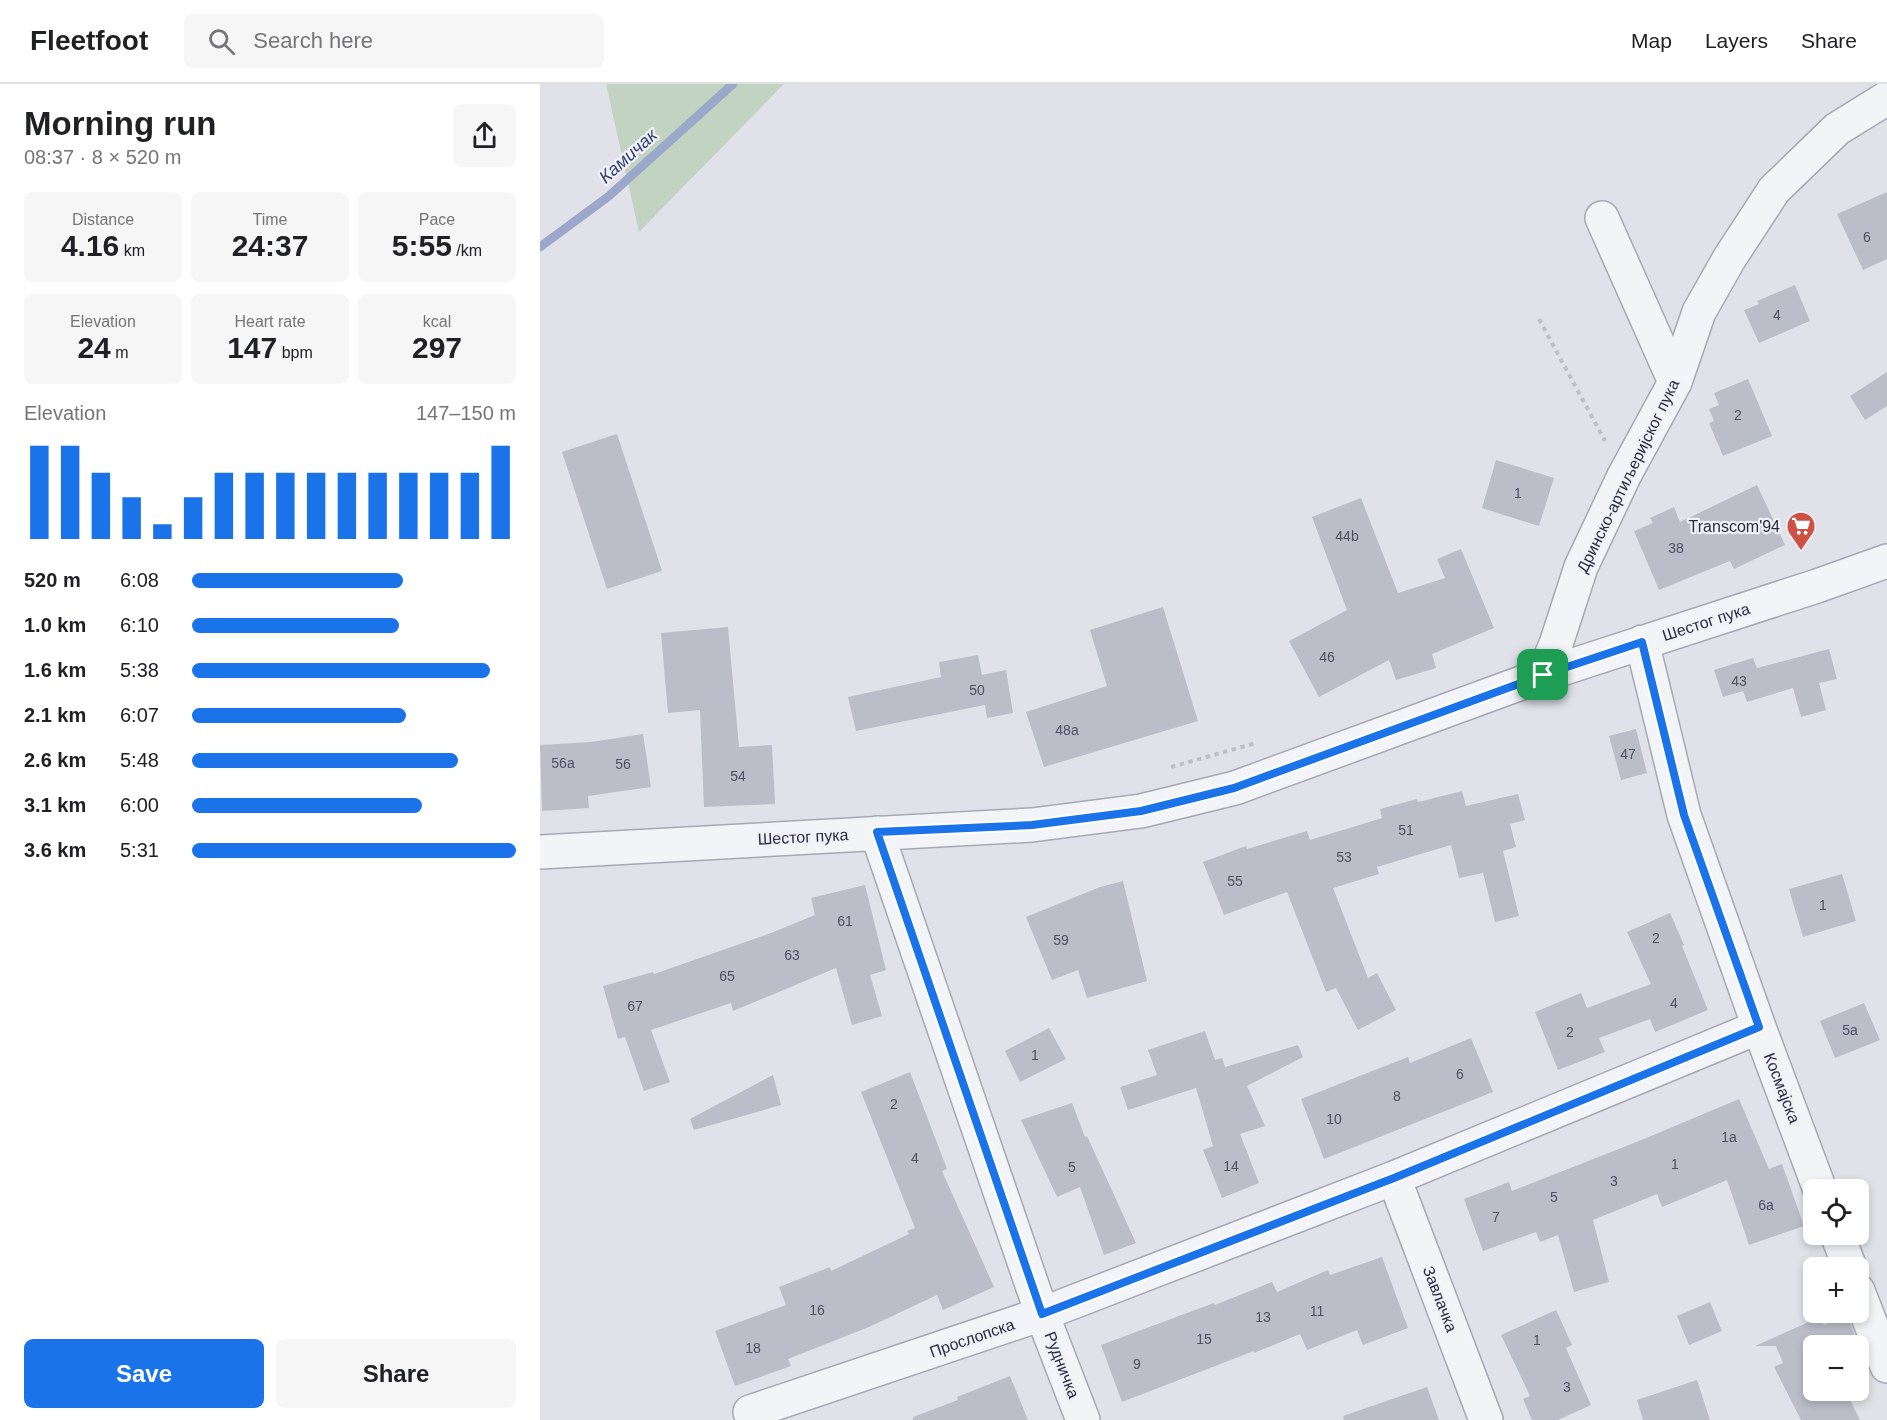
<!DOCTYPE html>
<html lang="en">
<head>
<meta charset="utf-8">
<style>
  :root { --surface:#fff; --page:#f6f6f6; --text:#202124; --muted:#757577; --line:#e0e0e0; --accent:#1a73e8 }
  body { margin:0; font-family:Arial,sans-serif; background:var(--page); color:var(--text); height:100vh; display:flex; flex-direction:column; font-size:22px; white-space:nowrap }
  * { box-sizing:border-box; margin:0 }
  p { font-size:20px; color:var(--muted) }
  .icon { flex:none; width:33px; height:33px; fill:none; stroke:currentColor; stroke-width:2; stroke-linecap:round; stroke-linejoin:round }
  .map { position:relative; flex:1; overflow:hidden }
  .drawer { display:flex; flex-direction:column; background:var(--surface); width:540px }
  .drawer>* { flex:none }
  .buttons { position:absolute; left:1263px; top:1095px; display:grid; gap:12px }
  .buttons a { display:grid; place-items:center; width:66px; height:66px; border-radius:9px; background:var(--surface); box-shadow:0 3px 9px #0003; font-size:30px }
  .pin { position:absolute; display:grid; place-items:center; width:51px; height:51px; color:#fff; margin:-26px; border-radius:12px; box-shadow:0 3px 9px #0006 }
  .round { display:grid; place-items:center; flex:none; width:63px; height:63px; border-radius:9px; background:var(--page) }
  .head { display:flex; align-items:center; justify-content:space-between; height:102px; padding:0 24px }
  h1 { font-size:33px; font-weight:800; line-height:45px }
  .figures { display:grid; grid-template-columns:repeat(3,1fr); gap:9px; height:102px; padding:6px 24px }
  .figures div { display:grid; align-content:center; border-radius:9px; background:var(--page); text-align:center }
  .figures b { font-size:30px; font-weight:800 }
  .figures small { font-size:16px; font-weight:400 }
  .figures p { font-size:16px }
  .chart { height:168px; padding:12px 24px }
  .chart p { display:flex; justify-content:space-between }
  .chart svg { width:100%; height:108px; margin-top:6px; stroke:var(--accent); stroke-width:6 }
  .primary-button { display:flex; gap:12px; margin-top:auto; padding:12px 24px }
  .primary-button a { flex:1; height:69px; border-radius:9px; background:var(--accent); color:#fff; font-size:24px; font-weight:800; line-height:69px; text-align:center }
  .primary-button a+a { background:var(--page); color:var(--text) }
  ul { padding:0 24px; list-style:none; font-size:20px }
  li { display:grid; grid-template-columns:96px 72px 1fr; align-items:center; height:45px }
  li i { height:15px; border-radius:8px; background:var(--accent) }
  header { display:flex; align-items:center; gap:36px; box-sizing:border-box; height:84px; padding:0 30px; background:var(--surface); border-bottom:2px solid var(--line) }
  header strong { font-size:28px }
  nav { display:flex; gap:33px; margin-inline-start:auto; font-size:21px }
  .search { width:420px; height:54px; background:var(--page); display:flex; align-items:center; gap:15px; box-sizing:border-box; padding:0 21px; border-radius:9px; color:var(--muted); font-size:22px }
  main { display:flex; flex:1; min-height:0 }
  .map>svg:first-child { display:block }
  .green { fill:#c2d3c2 }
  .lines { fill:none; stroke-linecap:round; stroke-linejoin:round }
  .stream { stroke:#9ca8c9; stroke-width:9 }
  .building { fill:#bbbdc9 }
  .street-casing { stroke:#a6a8b3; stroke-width:36 }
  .path { stroke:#bec0c8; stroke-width:4; stroke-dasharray:4.5 4.5; stroke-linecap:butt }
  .street { stroke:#f3f4f8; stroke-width:33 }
  .route-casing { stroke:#fff; stroke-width:12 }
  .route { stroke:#1a73e8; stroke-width:8 }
  .labels { text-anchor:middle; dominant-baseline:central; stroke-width:4.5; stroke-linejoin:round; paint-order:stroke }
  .number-label { font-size:14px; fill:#4e5063 }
  .street-label { font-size:16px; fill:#292c41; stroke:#f0f1f7 }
  .poi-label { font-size:16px; fill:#292c41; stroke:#f0f1f7; text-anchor:end }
  .water-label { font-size:18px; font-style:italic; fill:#334275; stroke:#f0f1f7 }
</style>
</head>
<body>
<header>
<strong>Fleetfoot</strong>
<div class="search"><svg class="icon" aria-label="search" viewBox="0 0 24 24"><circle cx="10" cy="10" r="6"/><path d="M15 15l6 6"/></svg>Search here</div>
<nav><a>Map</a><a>Layers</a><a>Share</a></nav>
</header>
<main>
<section class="drawer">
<div class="head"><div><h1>Morning run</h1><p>08:37 · 8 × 520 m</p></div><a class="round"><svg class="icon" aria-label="share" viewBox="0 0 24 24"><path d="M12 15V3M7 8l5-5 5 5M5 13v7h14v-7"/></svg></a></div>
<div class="figures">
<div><p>Distance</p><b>4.16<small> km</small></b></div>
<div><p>Time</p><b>24:37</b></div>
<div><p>Pace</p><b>5:55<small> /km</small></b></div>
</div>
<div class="figures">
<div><p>Elevation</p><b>24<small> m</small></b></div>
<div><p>Heart rate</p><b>147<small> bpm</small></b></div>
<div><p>kcal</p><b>297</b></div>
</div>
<div class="chart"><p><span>Elevation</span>147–150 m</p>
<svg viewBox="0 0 160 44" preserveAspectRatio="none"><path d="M5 44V6M15 44V6M25 44V17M35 44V27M45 44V38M55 44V27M65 44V17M75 44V17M85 44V17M95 44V17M105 44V17M115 44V17M125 44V17M135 44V17M145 44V17M155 44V6"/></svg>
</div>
<ul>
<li><b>520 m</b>6:08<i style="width:65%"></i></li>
<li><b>1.0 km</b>6:10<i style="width:64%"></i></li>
<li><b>1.6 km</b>5:38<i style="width:92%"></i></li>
<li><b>2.1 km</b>6:07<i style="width:66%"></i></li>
<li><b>2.6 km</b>5:48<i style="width:82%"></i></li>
<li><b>3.1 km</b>6:00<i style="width:71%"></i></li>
<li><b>3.6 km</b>5:31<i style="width:100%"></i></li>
</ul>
<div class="primary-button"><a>Save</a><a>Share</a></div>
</section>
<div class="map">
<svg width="1347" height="1336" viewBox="0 0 1347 1336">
  <rect width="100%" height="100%" fill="#e1e2e9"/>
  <!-- green -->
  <path class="green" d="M66,0H244L99,148Z"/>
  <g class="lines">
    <!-- stream -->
    <path class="stream" d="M0,163L69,112L193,0"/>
  </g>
  <!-- building -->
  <path class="building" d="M1347,108V175L1323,186L1297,130Z
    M1255,201L1270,237L1219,259L1204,226L1219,220L1217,217Z
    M1347,288V322L1325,336L1310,312Z
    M1208,295L1232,352L1183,372L1169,339L1174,337L1169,325L1179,321L1174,309Z
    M77,350L122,487L67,505L22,368Z
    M956,376L1014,394L999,442L942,424Z
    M1217,401L1245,461L1194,485L1190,477L1119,506L1094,447L1113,439L1110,434L1134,423L1140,438Z
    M821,414L858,509L905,494L897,475L921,465L954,544L892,570L896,584L856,596L849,576L779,613L749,557L807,526L772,433Z
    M623,523L658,637L504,683L486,628L567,602L550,546Z
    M188,543L199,663L232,661L235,720L164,723L160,626L128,629L121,549Z
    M1289,565L1297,595L1279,599L1286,626L1261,633L1253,604L1207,618L1203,607L1183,613L1174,586L1213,574L1217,584Z
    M438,571L442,591L466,586L473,629L447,634L445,621L316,647L308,613L401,593L399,578Z
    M1096,645L1107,689L1081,696L1069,652Z
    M103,650L111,703L48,712L49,724L2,727L0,661L51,658Z
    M922,707L926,722L978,710L985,736L970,740L976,763L963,767L979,832L955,838L943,789L919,794L911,761L837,783L839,790L793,804L828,894L837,889L856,926L818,946L796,904L786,908L747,808L684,831L663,778L706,762L707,765L767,747L770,756L842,734L840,725L877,715L878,718Z
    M1302,790L1316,837L1263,853L1249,805Z
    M583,797L607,897L547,914L538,886L512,896L486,833L560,803Z
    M325,801L346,886L330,891L342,932L312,941L296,884L193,927L191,919L111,946L130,998L104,1007L85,953L78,955L63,902L113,888L114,890L231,849L275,831L271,814Z
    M1130,829L1144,861L1142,862L1168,926L1115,948L1110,935L1059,954L1065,968L1018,986L995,928L1041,909L1047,924L1111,900L1087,848Z
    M1324,919L1340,956L1295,974L1280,937Z
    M509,944L526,975L480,998L465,967Z
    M665,947L675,976L682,974L685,983L758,961L763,973L707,1002L725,1042L700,1050L719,1099L682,1114L663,1066L673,1062L656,1004L588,1026L580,1003L617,991L608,966Z
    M931,954L953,1008L784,1075L761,1015L868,973L870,979Z
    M370,988L407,1085L402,1087L454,1203L403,1226L397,1211L329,1243L248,1275L251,1282L195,1302L175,1247L246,1221L239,1203L290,1183L291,1187L369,1150L367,1147L375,1144L321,1008Z
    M233,991L241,1021L154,1046L150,1035Z
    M1199,1015L1229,1085L1242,1080L1264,1142L1209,1161L1187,1096L1122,1123L1117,1110L1053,1136L1069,1198L1034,1208L1018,1151L1000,1158L996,1148L943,1167L924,1115L969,1098L972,1107L1104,1055Z
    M532,1019L545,1053L547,1052L596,1159L564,1171L540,1103L517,1113L481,1036Z
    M842,1173L868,1244L823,1261L817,1246L767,1266L760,1250L714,1269V1267L582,1318L561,1261L674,1219L675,1221L732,1198L737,1208L788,1186L790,1191Z
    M1170,1218L1182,1247L1149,1261L1137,1232Z
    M1016,1226L1032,1261L1026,1264L1051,1321L1018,1336H992L983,1315L990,1312L961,1251Z
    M1307,1231L1317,1257L1307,1262H1274V1306H1305L1320,1336H1261L1234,1283L1243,1279L1236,1262H1215L1280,1233L1284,1241Z
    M470,1292L488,1336H373V1333L418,1316L417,1313Z
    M1157,1296L1170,1336H1103L1097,1316Z
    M887,1303L899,1336H804L803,1332Z"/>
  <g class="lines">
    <!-- street casing -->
    <g class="street-casing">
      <path id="street" d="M1062,134L1135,298
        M1102,558L1144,731L1219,943L1280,1106
        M1003,591L1016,560L1041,483L1084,392L1135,298L1159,228L1189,175L1234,106L1297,45L1347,14
        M337,749L502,1230L543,1336
        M0,768L492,741L601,727L695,704L1003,591L1277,502L1347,477
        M854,1094L946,1336
        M1297,1150L1310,1184
        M1318,1207L1347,1282
        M210,1328L502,1230L854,1094L1219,943"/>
    </g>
    <!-- path -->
    <path class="path" d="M999,235L1065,357
      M631,683L716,659"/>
    <!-- street -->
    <use href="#street" class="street"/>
  </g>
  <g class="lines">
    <!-- route casing -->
    <g class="route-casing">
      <path id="route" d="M1102,558L1144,731L1219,943L854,1094L502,1230L337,748L492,741L601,727L694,704L1003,591Z"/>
    </g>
    <!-- route -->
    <use href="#route" class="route"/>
  </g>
  <!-- icons -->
  <defs>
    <g id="supermarket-pin" transform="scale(1.5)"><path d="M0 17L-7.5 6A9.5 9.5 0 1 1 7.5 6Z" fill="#cd5147" stroke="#f0f1f7"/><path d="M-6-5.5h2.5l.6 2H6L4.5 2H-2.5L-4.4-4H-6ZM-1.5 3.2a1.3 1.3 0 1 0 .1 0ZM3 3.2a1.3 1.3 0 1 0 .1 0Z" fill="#fff"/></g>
  </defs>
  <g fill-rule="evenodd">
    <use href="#supermarket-pin" x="1261" y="442"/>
  </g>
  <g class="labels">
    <!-- number labels -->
    <g class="number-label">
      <text x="1327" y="153">6</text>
      <text x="1237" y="231">4</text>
      <text x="1198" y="331">2</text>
      <text x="978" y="409">1</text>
      <text x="807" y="452">44b</text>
      <text x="1136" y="464">38</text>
      <text x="787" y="573">46</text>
      <text x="1199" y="597">43</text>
      <text x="437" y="606">50</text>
      <text x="527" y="646">48a</text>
      <text x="1088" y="670">47</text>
      <text x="23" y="679">56a</text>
      <text x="83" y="680">56</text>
      <text x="198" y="692">54</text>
      <text x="866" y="746">51</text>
      <text x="804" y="773">53</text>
      <text x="695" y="797">55</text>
      <text x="1283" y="821">1</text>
      <text x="305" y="837">61</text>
      <text x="1116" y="854">2</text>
      <text x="521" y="856">59</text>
      <text x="252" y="871">63</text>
      <text x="187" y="892">65</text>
      <text x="1134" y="919">4</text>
      <text x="95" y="922">67</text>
      <text x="1310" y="946">5a</text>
      <text x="1030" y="948">2</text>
      <text x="495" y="971">1</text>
      <text x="920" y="990">6</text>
      <text x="857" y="1012">8</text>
      <text x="354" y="1020">2</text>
      <text x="794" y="1035">10</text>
      <text x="1189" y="1053">1a</text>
      <text x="375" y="1074">4</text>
      <text x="1135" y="1080">1</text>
      <text x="691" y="1082">14</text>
      <text x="532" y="1083">5</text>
      <text x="1074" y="1097">3</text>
      <text x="1014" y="1113">5</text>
      <text x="1226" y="1121">6a</text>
      <text x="956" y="1133">7</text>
      <text x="277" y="1226">16</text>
      <text x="777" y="1227">11</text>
      <text x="723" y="1233">13</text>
      <text x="664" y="1255">15</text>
      <text x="997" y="1256">1</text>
      <text x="213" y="1264">18</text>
      <text x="597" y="1280">9</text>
      <text x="1027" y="1303">3</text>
    </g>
    <!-- street labels -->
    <g class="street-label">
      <text transform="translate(1088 392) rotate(-64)">Дринско-артиљеријског пука</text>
      <text transform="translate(1166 538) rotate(-18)">Шестог пука</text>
      <text transform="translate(263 753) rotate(-3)">Шестог пука</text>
      <text transform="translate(1242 1004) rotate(69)">Космајска</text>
      <text transform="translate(900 1215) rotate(69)">Завлачка</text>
      <text transform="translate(432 1254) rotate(-19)">Прослопска</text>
      <text transform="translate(522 1281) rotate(69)">Рудничка</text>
    </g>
    <!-- poi labels -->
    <g class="poi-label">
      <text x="1240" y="442">Transcom'94</text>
    </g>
    <!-- water labels -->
    <g class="water-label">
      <text transform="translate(88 72) rotate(-42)">Камичак</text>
    </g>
  </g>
</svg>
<div class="buttons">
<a><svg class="icon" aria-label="locate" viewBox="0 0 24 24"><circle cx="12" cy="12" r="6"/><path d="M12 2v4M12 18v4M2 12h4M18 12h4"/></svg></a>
<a>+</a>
<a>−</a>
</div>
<div class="pin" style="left:1003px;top:591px;background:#1e9e55"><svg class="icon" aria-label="arrive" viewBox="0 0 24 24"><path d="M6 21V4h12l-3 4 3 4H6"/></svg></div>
</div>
</main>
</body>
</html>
